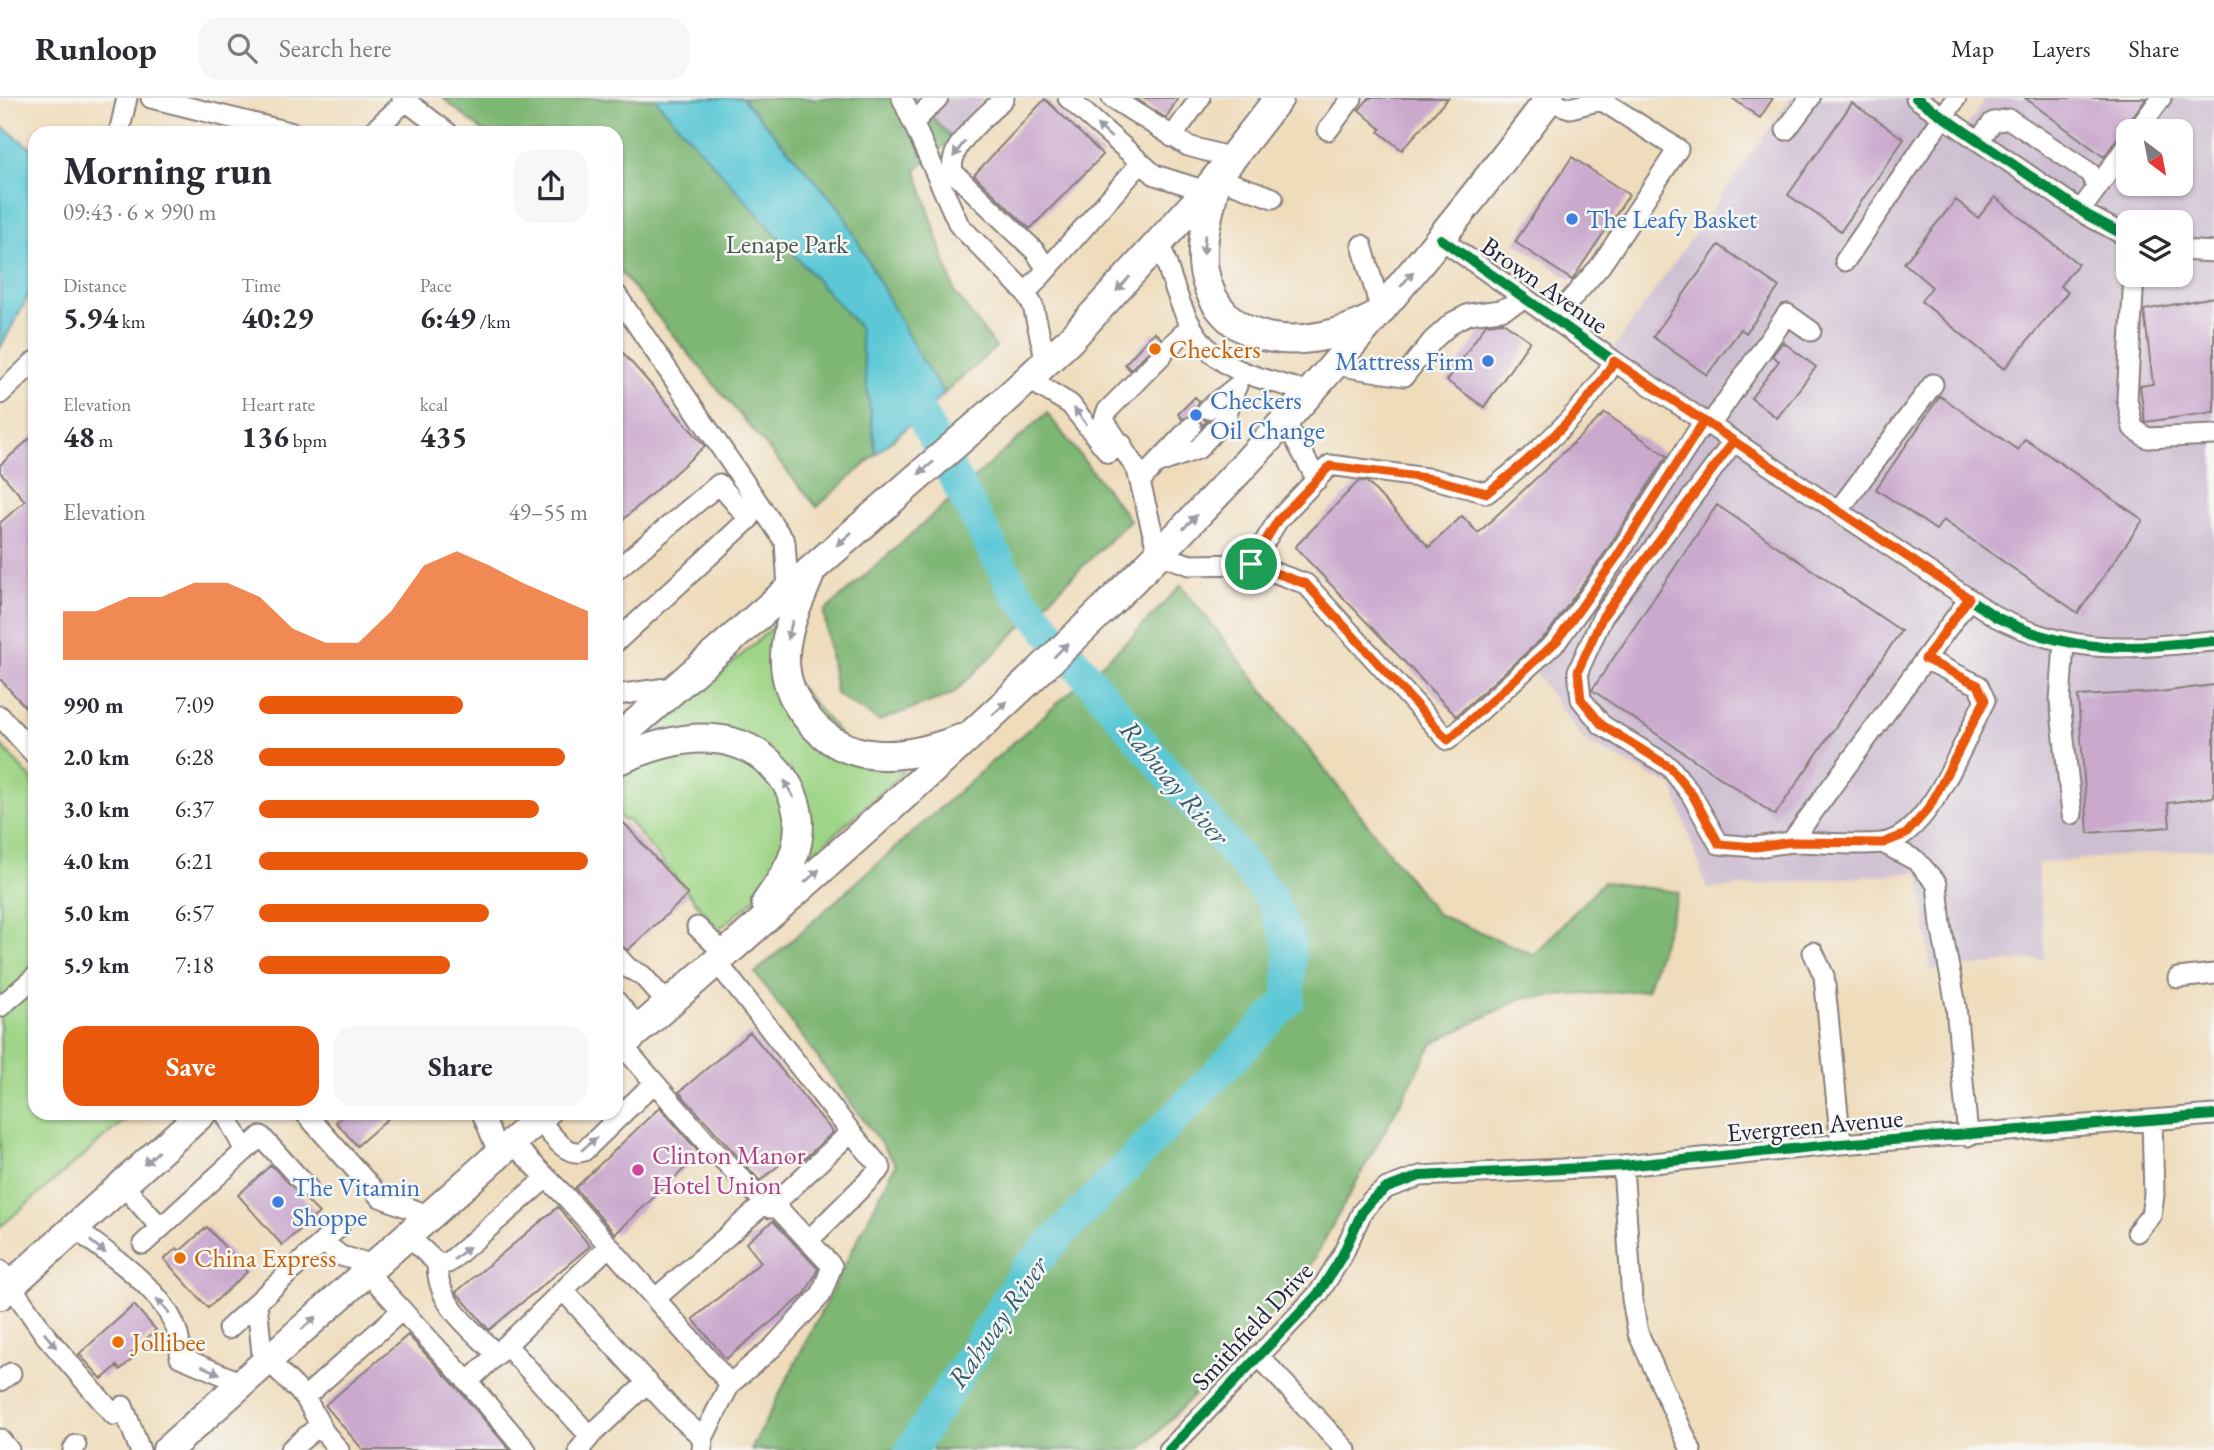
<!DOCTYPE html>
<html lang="en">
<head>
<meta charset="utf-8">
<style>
  :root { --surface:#fff; --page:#f7f7f7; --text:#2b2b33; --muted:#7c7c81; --line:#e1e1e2; --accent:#ea580c }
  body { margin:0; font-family:"EB Garamond",serif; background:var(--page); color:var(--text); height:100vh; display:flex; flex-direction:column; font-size:26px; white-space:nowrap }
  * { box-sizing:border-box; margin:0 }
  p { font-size:23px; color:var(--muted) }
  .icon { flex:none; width:38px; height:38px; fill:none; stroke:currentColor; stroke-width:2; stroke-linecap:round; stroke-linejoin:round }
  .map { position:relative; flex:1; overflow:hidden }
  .sheet { position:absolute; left:28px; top:28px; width:595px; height:994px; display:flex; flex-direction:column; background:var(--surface); border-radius:21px; box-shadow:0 2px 5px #0004 }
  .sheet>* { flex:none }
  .needle { width:46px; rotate:148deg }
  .controls { position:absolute; left:2116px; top:21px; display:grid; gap:14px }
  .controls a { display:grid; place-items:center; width:77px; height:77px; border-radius:14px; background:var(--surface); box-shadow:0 2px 5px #0004; font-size:35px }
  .pin { position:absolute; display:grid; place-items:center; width:60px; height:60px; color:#fff; margin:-30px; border:4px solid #fff; border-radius:50%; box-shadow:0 2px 7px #0007 }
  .round { display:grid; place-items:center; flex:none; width:74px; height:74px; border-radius:21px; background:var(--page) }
  .summary { display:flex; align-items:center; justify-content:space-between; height:119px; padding:0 35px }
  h1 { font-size:38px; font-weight:700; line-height:52px }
  .metrics { display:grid; grid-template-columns:repeat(3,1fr); gap:10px; height:119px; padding:7px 35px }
  .metrics div { display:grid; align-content:center }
  .metrics b { font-size:30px; font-weight:700 }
  .metrics small { font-size:19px; font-weight:400 }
  .metrics p { font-size:19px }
  .chart { height:196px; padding:14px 35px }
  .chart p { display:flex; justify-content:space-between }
  .chart svg { width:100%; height:126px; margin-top:7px; fill:var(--accent); opacity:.7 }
  .primary-button { display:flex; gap:14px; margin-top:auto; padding:14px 35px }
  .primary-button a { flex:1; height:80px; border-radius:21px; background:var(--accent); color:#fff; font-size:28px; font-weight:700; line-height:80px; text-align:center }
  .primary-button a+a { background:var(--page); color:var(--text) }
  ul { padding:0 35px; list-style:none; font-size:23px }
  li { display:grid; grid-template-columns:112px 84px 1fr; align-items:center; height:52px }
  li i { height:18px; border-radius:9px; background:var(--accent) }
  header { display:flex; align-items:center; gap:42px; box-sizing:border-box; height:98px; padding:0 35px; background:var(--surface); border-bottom:2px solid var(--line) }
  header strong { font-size:33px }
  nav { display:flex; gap:38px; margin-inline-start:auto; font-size:24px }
  .search { width:490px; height:63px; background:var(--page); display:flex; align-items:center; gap:18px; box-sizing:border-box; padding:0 24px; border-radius:21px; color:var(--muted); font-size:26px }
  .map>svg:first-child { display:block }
  .industrial { fill:#cebed1; fill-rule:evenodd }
  .green { fill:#9ed586; stroke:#607c60; stroke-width:2 }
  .forest { fill:#7eb673; stroke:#506c57; stroke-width:2 }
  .water { fill:#5cc8d5; stroke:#3f7588; stroke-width:2 }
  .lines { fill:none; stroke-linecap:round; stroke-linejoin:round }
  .river { stroke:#5cc8d5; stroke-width:32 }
  .building { fill:#caa9cd }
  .minor-casing { stroke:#887f7b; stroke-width:23 }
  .highway-casing { stroke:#887f7b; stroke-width:32 }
  .minor { stroke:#fff; stroke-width:19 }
  .highway { stroke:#fff; stroke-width:28 }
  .cycleway-casing { stroke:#f6f6f2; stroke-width:15 }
  .cycleway { stroke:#00873e; stroke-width:10 }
  .oneway { fill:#9c9ca7 }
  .route-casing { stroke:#fff; stroke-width:14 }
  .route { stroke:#ea580c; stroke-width:9 }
  .shop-dot { fill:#3f7fe0; stroke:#f6f6f2; stroke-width:2.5 }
  .food-dot { fill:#e8710a; stroke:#f6f6f2; stroke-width:2.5 }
  .hotel-dot { fill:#d1479c; stroke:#f6f6f2; stroke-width:2.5 }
  .labels { text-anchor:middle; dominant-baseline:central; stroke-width:5; stroke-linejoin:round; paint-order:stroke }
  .shop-label { font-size:26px; fill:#366cbe; stroke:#f6f6f2; text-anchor:start }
  .park-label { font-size:26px; fill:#475852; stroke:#f6f6f2 }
  .street-label { font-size:26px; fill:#22223b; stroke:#f6f6f2 }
  .food-label { font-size:26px; fill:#c56008; stroke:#f6f6f2; text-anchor:start }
  .hotel-label { font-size:26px; fill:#b23c85; stroke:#f6f6f2; text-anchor:start }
  .water-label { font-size:28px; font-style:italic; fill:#365c71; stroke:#f6f6f2 }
</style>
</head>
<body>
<header>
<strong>Runloop</strong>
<div class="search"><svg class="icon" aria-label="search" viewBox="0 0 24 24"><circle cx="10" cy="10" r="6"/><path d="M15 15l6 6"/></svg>Search here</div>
<nav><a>Map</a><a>Layers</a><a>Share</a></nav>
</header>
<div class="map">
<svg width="2214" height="1352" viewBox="0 0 2214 1352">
  <rect width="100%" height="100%" fill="#f6f6f2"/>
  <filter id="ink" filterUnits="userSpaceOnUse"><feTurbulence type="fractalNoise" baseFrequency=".0143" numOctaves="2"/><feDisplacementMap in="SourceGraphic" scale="14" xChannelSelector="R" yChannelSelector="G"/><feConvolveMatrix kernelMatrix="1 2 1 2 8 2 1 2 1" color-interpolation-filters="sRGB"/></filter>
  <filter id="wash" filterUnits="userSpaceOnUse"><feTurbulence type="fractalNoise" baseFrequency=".00686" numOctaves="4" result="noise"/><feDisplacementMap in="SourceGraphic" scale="28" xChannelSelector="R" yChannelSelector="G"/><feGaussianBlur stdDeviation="1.57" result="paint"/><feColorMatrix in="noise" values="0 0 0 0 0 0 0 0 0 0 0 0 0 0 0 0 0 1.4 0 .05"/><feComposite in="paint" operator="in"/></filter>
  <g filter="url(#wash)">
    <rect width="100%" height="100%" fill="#efdcbb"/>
    <!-- industrial -->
    <path class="industrial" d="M915,0H984L952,41Z
      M1791,0H1917L1964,32L1986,0H2214V750L2037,765L2045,861L1931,872L1920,774L1707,791L1673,689L1584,643L1534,573L1708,323L1610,255ZM2128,33H2180V86H2128ZM2128,124H2180V177H2128Z"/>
    <!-- green -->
    <path class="green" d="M774,528L777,531L774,559L868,669L904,674L816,753H804L790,671L657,632Z
      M0,646L35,685V1015H133L0,1129Z
      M679,651L741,659L779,692L790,737L767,791L722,829L715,827L627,721L624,723L616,714V678L628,670Z"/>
    <!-- forest -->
    <path class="forest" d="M443,0H915L952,41L916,72L955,195L996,249L817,409L616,169V35H485Z
      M1047,315L1130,422L953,596L879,623L836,596L824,514Z
      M1181,487L1437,816L1534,857L1603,784L1679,794L1647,892L1522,900L1433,945L1299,1188L1141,1352H751L896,1066L755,875L1133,538Z"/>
    <!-- water -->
    <path class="water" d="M654,0H742L840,110L917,254L944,296L876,356L859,229Z
      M0,27L35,53V186L0,250Z"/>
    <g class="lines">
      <!-- river -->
      <path class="river" d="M901,279L1014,491L1271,799L1290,845L1289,902L1025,1173L911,1352"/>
    </g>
    <g id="blocks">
      <!-- building -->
      <path class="building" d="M1135,0H1178L1166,20Z
        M1369,0H1448L1402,52L1379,34L1381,31L1359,12Z
        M1732,0H1773L1760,20Z
        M2025,0H2146L2104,59Z
        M1045,1L1103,57L1030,131L974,77Z
        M1852,5L1904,41L1841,133L1788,97Z
        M1572,59L1629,97L1572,182L1515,144Z
        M1995,99L2078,166L2060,188L2068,194L2004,271L1921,203L1932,189L1904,165L1956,102L1978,120Z
        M1719,147L1779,189L1746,235L1741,231L1707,277L1653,239Z
        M2214,199V314L2145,324L2140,288L2153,286L2144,212Z
        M1503,224L1530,243L1484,309L1447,283L1486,226Z
        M1154,234L1161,240L1157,245L1130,272L1125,266Z
        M1783,244L1816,269L1777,320L1751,300L1779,263L1772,258Z
        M616,247L705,348L616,428Z
        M1940,298L2018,352L2025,341L2143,422L2078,515L1943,422L1936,432L1876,391Z
        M1195,299L1199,303L1196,312L1198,318L1207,323L1203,327L1194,317L1182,321L1178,316Z
        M1605,315L1667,358L1606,453L1548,535L1456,618L1295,449L1359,383L1367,384L1429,449L1462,418L1478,435Z
        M35,336V620L0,581V425L25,403L0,374V367Z
        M1717,407L1901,533L1775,717L1592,592Z
        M2214,587V699L2168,705L2170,729L2088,735L2078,598L2160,594Z
        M624,725L688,797L628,852L616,845V732Z
        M750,934L833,1034L802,1063L798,1057L792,1062L790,1058L760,1083L679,994Z
        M660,1009L700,1056L615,1136L575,1090Z
        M347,1015H394L357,1048L336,1024Z
        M271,1067L319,1115L282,1147L238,1097Z
        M558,1109L590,1148L489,1232L456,1194Z
        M773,1123L818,1171L805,1196L726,1261L693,1221L761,1164L746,1145Z
        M207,1129L247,1174L208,1210L164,1161L177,1150L180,1153Z
        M134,1207L156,1232L129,1257L132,1261L120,1272L117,1268L102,1281L79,1256Z
        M408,1237L459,1292L510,1352H363L325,1307Z"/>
    </g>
  </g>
  <g filter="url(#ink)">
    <use href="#blocks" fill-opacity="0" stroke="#887f7b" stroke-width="2"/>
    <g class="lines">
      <!-- minor casing -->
      <g class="minor-casing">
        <path id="minor" d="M151,0L293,35
          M902,0L959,127L1026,195L1033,208L1046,264
          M1004,0C986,19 947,47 953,74L1035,153L1047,171
          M1068,0L1155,77L1206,93
          M1112,0L1188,48L1232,60
          M1916,0L2087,117L2128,139
          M406,3L448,35
          M1548,3L1570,10L1601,2
          M913,25L938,0
          M1328,32L1352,0
          M1786,32L1810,0
          M2137,33L2161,0
          M119,35L127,0
          M371,35L406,3L402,0
          M1172,39L1200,0
          M1978,43L1993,24L2009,21L2090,75L2097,90L2080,113
          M1217,80L1273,100
          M2097,90L2128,46
          M1441,141L1614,263L1996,519C2076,559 2128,550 2214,543
          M1160,145C1175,189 1186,245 1232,269C1256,281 1285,287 1310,294
          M1362,147L1381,213
          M2180,152L2214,154
          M1845,163L1956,0
          M2134,177L2127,301L2133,330L2147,340L2214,337
          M1026,195L1140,66
          M616,196L785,444L788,489
          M1554,221L1601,167L1678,51L1601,2
          M1169,249L1190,229
          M1163,256L1107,313L1104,322L1137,372L1158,456L1190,467L1251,466L1278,422L1330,367L1434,381L1487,395C1532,360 1586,313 1614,263
          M1335,267L1404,278L1433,242L1453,224L1469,216L1501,212L1525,201
          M1028,281L1070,306L1109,355L1122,346
          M0,296L35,263
          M1208,311L1237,288
          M1285,323L1317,382
          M1710,327L1787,216L1811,233
          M1734,343L1603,518L1578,573L1581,601L1602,627L1670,669L1691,696L1719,746L1756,749L1791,744L1969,501
          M1157,365L1191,329
          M1141,382L1156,366L1198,351L1225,321L1236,289
          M1838,413L1933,286
          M1251,466L1306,486L1448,642L1557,543L1616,460L1704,323
          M616,472L719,386L749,421L616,544
          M2064,545L2060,603L2072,716
          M616,597L674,589
          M0,618L35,657
          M1791,744C1820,744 1852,748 1882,745C1929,740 1965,640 1985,602L1978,587L1925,561
          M1883,745L1917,763L1937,786L1941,827L1956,908L1968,1038
          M697,829L725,856
          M1813,854L1824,878L1841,1046
          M616,857L628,870L642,877L668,906
          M2178,880L2214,876
          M616,903L640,931
          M0,909L35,879
          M622,947L706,1044L770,1110L851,1034L716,863
          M225,1015L245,1053
          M305,1015L380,1099L430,1118
          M482,1015L499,1056
          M538,1021C550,1034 565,1060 584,1053L654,985
          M512,1045L567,1100L730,1286L703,1340L702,1352
          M1623,1068L1632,1201L1638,1235L1691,1352
          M122,1086L161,1130
          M74,1130C113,1160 185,1203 180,1259L242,1285
          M2137,1134L2151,1117L2154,1097L2152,1022
          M408,1138L437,1165H448L545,1081
          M808,1143L881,1070L851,1034
          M323,1144L341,1158L375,1167
          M143,1146L261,1038L308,1090
          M437,1165C437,1208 469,1228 497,1257
          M0,1172L46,1238L114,1317
          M367,1174L468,1284L609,1148
          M564,1193L674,1314L703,1340
          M656,1200L765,1105
          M257,1205L263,1266
          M228,1231L339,1129
          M507,1248L590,1338L648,1284
          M1258,1257L1346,1352
          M268,1262L305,1299L401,1213
          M0,1283L11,1275
          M468,1284L526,1352
          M730,1286L773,1249L821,1197L832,1168L774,1106
          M305,1299L324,1334L339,1352
          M123,1308L140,1352
          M0,1341L9,1352
          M73,1352L76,1347
          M290,1352L320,1327
          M579,1352L593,1335
          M1169,1352L1319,1195L1342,1158L1362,1114L1373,1101L1387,1090L1420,1078L1623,1068L1841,1046L2214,1017"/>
      </g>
      <!-- highway casing -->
      <g class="highway-casing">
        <path id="highway" d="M1216,83C1210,111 1199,144 1204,173C1220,256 1312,252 1371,221
          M812,471C802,498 786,527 785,557C784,579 792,600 805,617C844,670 905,662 960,641
          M616,642L990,316L1070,242L1206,93L1279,0
          M616,663C647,650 680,638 714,641C763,644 805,689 798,739C795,765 780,784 766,805
          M616,952C812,779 1012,609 1194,420C1322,288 1439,146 1550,0
          M0,1197L202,1015
          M167,1352L545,1015"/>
      </g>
      <!-- minor -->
      <use href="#minor" class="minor"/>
      <!-- highway -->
      <use href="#highway" class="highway"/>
      <!-- cycleway casing -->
      <g class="cycleway-casing">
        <path id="cycleway" d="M1916,0L2087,117L2128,139
          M1441,141L1614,263L1996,519C2076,559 2128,550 2214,543
          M1169,1352L1319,1195L1342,1158L1362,1114L1373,1101L1387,1090L1420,1078L1623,1068L1841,1046L2214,1017"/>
      </g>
      <!-- cycleway -->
      <use href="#cycleway" class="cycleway"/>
    </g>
    <!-- one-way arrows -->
    <defs><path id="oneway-solid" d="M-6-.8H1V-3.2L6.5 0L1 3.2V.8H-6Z" transform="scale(1.75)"/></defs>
    <g class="oneway">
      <use href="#oneway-solid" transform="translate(1104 33) rotate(-138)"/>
      <use href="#oneway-solid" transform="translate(959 51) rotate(126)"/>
      <use href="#oneway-solid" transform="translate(1204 147) rotate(95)"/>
      <use href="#oneway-solid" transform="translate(1407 181) rotate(-50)"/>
      <use href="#oneway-solid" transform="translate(1123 186) rotate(133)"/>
      <use href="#oneway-solid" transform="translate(1080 318) rotate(-128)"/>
      <use href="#oneway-solid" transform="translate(926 370) rotate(140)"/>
      <use href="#oneway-solid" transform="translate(1190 424) rotate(-45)"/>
      <use href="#oneway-solid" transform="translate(844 441) rotate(139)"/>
      <use href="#oneway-solid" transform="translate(790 532) rotate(105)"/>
      <use href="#oneway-solid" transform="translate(1061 552) rotate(-45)"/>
      <use href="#oneway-solid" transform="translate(1000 610) rotate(-43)"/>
      <use href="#oneway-solid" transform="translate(789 691) rotate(-118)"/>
      <use href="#oneway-solid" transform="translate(812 778) rotate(-42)"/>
      <use href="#oneway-solid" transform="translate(589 1046) rotate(-40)"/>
      <use href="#oneway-solid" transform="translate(151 1060) rotate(138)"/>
      <use href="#oneway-solid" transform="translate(98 1149) rotate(39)"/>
      <use href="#oneway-solid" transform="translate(462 1155) rotate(-39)"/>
      <use href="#oneway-solid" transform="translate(163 1208) rotate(-131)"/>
      <use href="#oneway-solid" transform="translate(309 1225) rotate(-42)"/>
      <use href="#oneway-solid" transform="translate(50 1242) rotate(51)"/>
      <use href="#oneway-solid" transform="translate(211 1272) rotate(23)"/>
    </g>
  </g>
  <g class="lines" filter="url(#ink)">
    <!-- route casing -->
    <g class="route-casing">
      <path id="route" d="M1251,466L1278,422L1330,368L1434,381L1487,395C1532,360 1586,313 1614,263C1732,343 1851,421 1969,500L1925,561L1978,587L1985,602L1929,710L1906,736L1883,745L1791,744L1756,749L1719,746L1692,696L1670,669L1602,627L1581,601L1578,573L1603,518L1734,343L1704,323L1616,460L1557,543L1448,642L1306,486L1251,466"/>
    </g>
    <!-- route -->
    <use href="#route" class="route"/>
  </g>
  <!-- markers -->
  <g class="shop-dot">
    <circle cx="1572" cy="121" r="7"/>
    <circle cx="1488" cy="263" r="7"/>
    <circle cx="1196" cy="317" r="7"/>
    <circle cx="278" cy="1104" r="7"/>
  </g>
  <g class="food-dot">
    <circle cx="1155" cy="251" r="7"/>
    <circle cx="180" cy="1160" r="7"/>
    <circle cx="118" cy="1244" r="7"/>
  </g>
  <circle class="hotel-dot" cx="638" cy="1072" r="7"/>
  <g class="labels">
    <!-- shop labels -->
    <g class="shop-label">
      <text x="1586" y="121">The Leafy Basket</text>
      <text x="1474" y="263" text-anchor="end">Mattress Firm</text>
      <text x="1210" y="302">Checkers<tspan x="1210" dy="30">Oil Change</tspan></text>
      <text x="292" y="1089">The Vitamin<tspan x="292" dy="30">Shoppe</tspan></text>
    </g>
    <!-- park labels -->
    <g class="park-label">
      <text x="787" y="146">Lenape Park</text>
    </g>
    <!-- street labels -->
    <g class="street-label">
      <text transform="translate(1545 187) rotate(35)">Brown Avenue</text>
      <text transform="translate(1815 1027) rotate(-5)">Evergreen Avenue</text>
      <text transform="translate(1252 1228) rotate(-47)">Smithfield Drive</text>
    </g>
    <!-- food labels -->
    <g class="food-label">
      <text x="1169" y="251">Checkers</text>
      <text x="194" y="1160">China Express</text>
      <text x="132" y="1244">Jollibee</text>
    </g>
    <!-- hotel labels -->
    <g class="hotel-label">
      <text x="652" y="1057">Clinton Manor<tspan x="652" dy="30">Hotel Union</tspan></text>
    </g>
    <!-- water labels -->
    <g class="water-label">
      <text transform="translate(1175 684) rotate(50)">Rahway River</text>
      <text transform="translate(997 1224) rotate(-55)">Rahway River</text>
    </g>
  </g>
</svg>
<div class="controls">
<a><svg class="needle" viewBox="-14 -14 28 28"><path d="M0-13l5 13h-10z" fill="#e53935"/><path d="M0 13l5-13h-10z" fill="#7c7c81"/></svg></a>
<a><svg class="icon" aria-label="layers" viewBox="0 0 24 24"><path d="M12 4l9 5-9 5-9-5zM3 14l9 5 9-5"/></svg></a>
</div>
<div class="pin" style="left:1251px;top:466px;background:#1e9e55"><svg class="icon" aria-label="arrive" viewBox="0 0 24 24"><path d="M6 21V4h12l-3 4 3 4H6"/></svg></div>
<section class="sheet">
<div class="summary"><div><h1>Morning run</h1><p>09:43 · 6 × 990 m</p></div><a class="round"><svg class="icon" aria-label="share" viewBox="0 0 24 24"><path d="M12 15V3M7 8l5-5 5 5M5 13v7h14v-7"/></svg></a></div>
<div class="metrics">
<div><p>Distance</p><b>5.94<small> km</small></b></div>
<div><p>Time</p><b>40:29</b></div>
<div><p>Pace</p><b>6:49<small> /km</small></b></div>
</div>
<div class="metrics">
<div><p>Elevation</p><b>48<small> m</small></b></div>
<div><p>Heart rate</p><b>136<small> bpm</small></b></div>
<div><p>kcal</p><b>435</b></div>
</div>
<div class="chart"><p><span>Elevation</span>49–55 m</p>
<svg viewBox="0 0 160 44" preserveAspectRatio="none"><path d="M0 44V27L10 27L20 22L30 22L40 17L50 17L60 22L70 33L80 38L90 38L100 27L110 11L120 6L130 11L140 17L150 22L160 27V44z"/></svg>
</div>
<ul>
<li><b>990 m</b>7:09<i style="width:62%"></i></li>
<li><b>2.0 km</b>6:28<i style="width:93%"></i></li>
<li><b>3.0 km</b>6:37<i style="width:85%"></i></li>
<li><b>4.0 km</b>6:21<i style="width:100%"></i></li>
<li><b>5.0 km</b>6:57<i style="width:70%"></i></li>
<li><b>5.9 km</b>7:18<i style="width:58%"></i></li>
</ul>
<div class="primary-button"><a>Save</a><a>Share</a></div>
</section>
</div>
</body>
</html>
